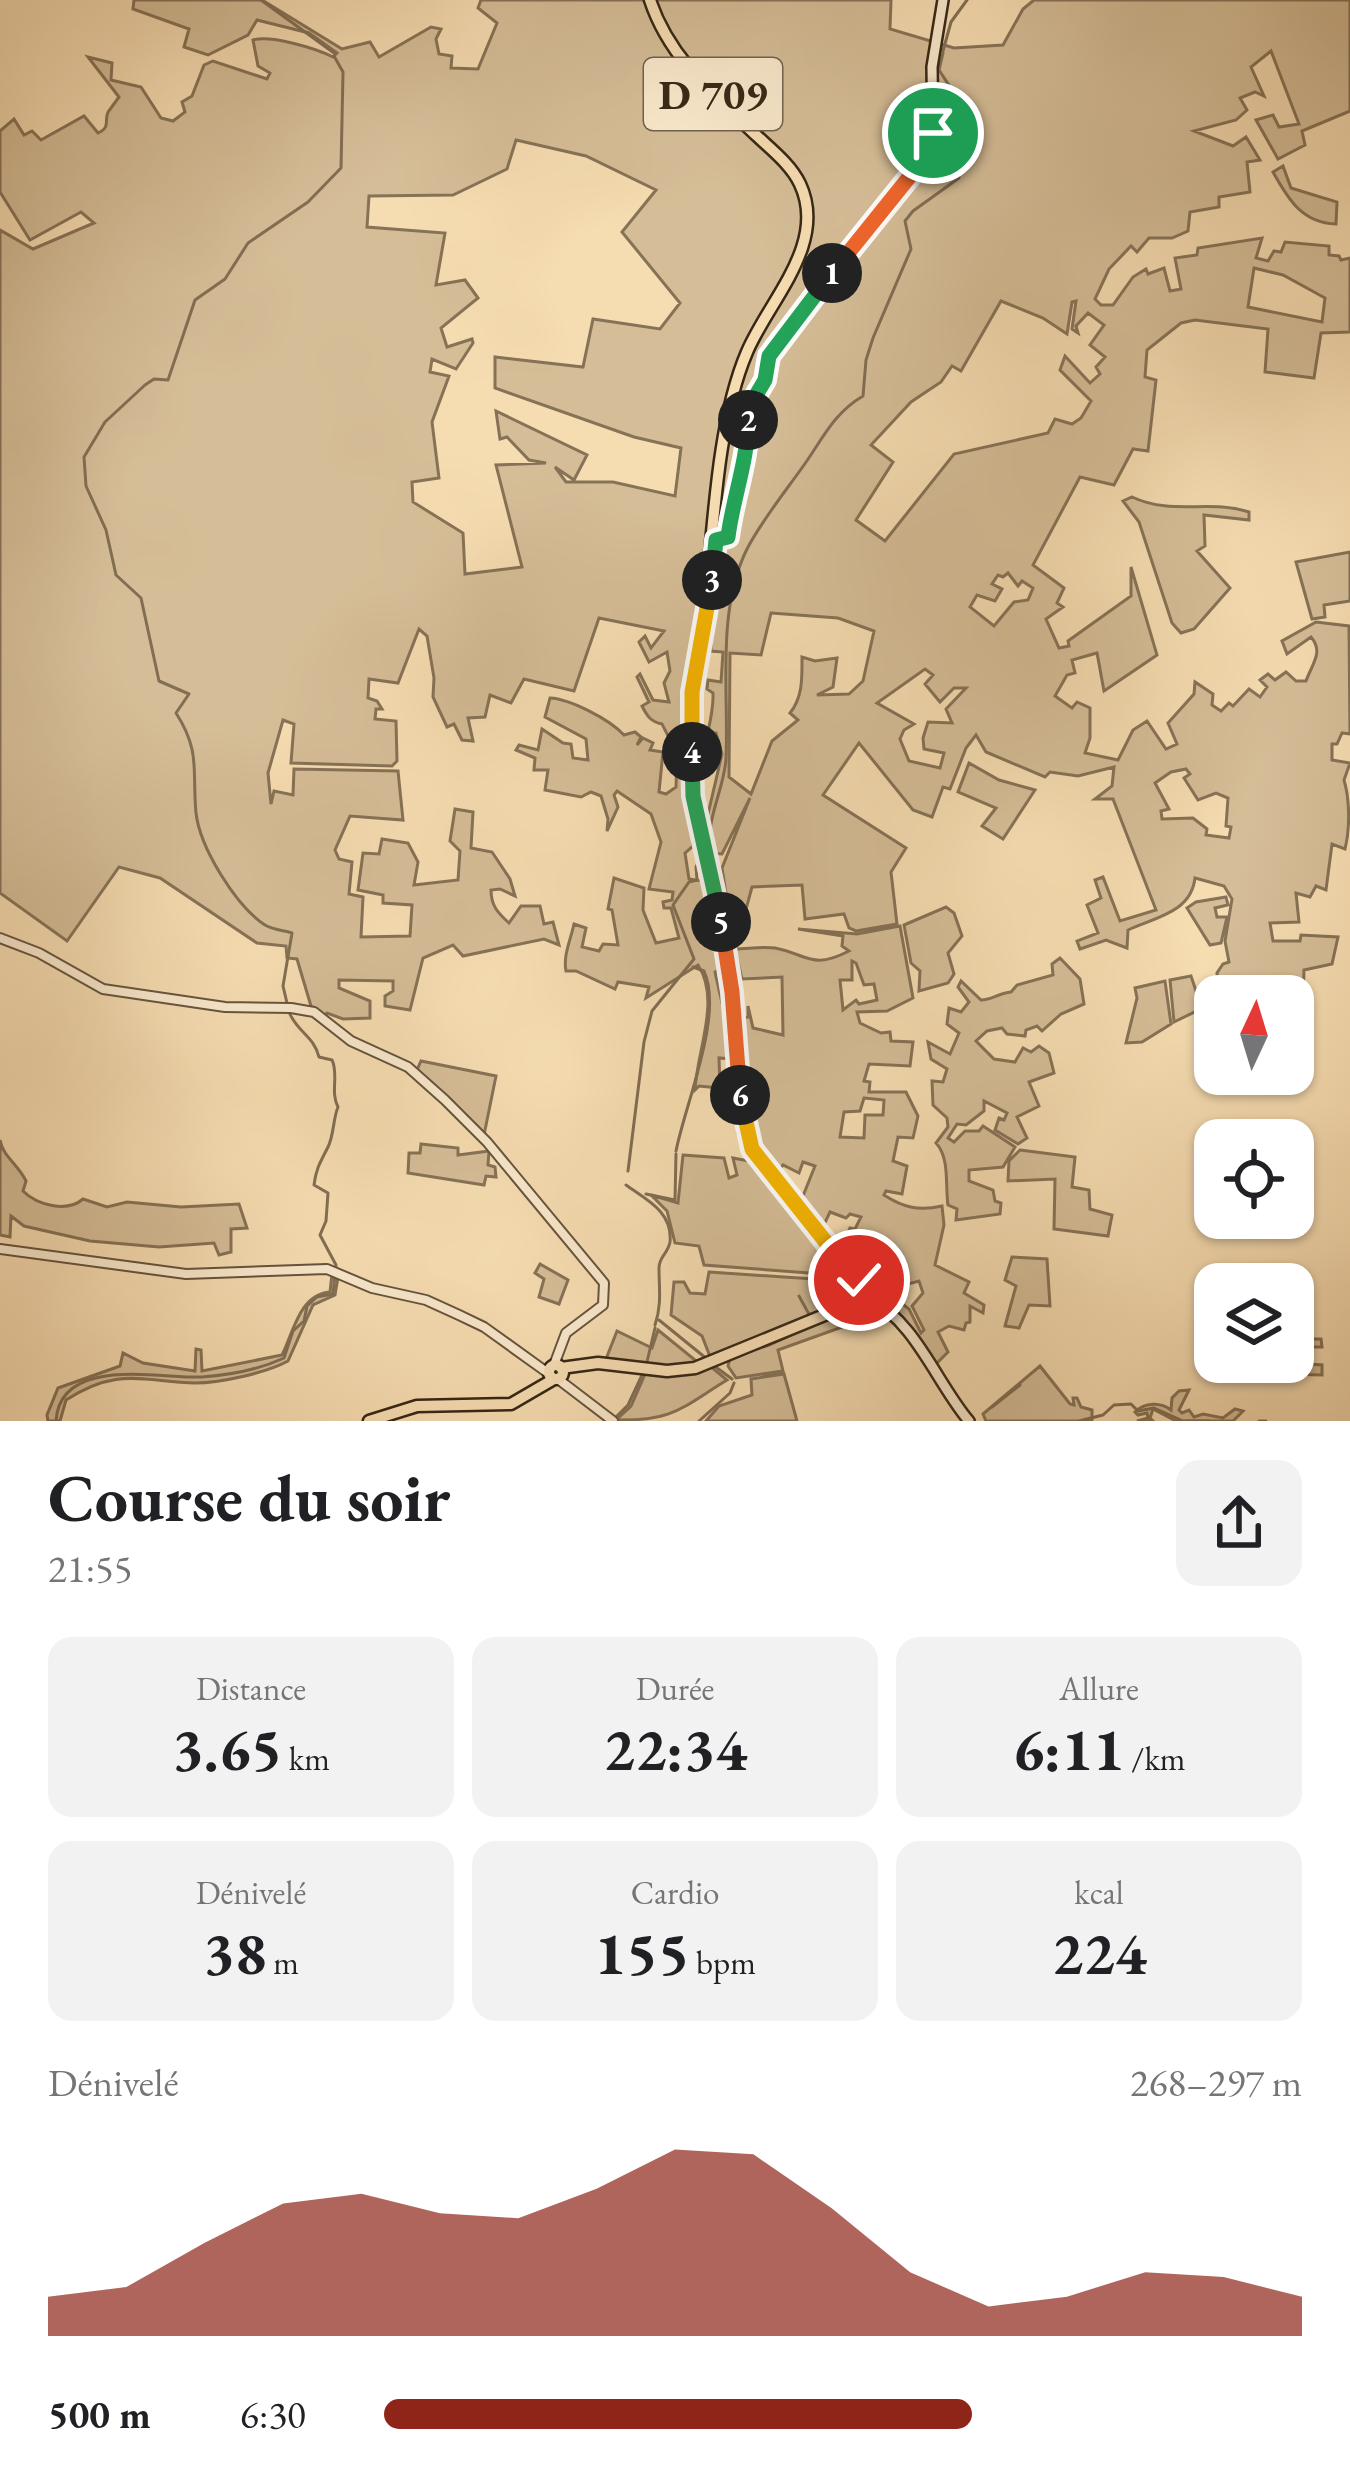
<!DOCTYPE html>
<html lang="fr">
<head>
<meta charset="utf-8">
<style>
  :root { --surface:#fff; --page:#f2f2f2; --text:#202124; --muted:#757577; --accent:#8f2418 }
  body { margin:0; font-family:"EB Garamond",serif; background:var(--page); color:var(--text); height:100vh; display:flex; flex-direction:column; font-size:45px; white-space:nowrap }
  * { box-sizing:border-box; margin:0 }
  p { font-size:39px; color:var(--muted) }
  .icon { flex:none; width:66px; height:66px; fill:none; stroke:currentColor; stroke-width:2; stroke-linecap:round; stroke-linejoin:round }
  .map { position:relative; height:1421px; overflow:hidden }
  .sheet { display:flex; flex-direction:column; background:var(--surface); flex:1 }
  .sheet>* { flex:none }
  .needle { width:78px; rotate:4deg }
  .buttons { position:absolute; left:1194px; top:975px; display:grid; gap:24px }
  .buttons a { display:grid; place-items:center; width:120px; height:120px; border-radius:24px; background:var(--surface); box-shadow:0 3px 9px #0004; font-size:60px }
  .pin { position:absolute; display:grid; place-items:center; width:102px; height:102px; color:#fff; margin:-51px; border:6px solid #fff; border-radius:50%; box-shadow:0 3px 12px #0007 }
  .km { position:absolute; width:60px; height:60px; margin:-30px; border-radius:50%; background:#222; color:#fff; font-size:33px; line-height:60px; text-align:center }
  .round { display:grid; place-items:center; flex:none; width:126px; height:126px; border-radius:24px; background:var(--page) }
  .headline { display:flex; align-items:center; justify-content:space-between; height:204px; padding:0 48px }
  h1 { font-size:66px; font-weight:700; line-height:90px }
  .metrics { display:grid; grid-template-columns:repeat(3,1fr); gap:18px; height:204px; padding:12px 48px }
  .metrics div { display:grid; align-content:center; border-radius:24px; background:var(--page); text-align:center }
  .metrics b { font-size:60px; font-weight:700 }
  .metrics small { font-size:33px; font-weight:400 }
  .metrics p { font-size:33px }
  .chart { height:336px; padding:24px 48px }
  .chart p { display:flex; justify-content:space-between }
  .chart svg { width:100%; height:216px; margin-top:12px; fill:var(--accent); opacity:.7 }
  ul { padding:0 48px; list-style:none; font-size:39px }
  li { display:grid; grid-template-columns:192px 144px 1fr; align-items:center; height:90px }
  li i { height:30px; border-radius:15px; background:var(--accent) }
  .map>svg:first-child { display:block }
  .green { fill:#d5bd97; stroke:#867256; stroke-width:3; fill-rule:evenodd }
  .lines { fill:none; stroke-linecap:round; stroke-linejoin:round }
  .stream { stroke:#826e53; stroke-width:3 }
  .tertiary-casing { stroke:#66543d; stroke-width:12 }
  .secondary-casing { stroke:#362716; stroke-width:14 }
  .primary-casing { stroke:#362716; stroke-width:15 }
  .tertiary { stroke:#f9e8cc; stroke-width:8 }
  .secondary { stroke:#f9e8cc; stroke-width:9 }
  .primary { stroke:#f6dcb1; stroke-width:10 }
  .split-1-casing { stroke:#fff; stroke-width:24 }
  .split-2-casing { stroke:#fff; stroke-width:24 }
  .split-3-casing { stroke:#fff; stroke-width:24 }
  .split-4-casing { stroke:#fff; stroke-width:24 }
  .split-5-casing { stroke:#fff; stroke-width:24 }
  .split-6-casing { stroke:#fff; stroke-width:24 }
  .split-7-casing { stroke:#fff; stroke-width:24 }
  .split-8-casing { stroke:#fff; stroke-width:24 }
  .split-1 { stroke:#f0652b; stroke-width:15 }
  .split-2 { stroke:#22a559; stroke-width:15 }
  .split-3 { stroke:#22a559; stroke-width:15 }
  .split-4 { stroke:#f5b400; stroke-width:15 }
  .split-5 { stroke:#22a559; stroke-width:15 }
  .split-6 { stroke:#f0652b; stroke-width:15 }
  .split-7 { stroke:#f5b400; stroke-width:15 }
  .split-8 { stroke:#f5b400; stroke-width:15 }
  .labels { text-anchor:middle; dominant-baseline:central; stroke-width:12; stroke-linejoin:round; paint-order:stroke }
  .shield { fill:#f9e8cc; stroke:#70614d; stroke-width:3 }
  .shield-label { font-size:42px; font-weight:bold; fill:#362716 }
</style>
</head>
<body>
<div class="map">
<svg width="1350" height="1421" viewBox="0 0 1350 1421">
  <rect width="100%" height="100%" fill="#f6dcb1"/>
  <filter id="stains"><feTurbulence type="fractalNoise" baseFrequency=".00167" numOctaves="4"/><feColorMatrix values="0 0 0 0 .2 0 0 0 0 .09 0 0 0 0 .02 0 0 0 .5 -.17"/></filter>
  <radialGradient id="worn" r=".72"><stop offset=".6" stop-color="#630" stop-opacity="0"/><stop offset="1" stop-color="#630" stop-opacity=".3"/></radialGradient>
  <!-- green -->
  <path class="green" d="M134,0H262L342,49L370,42L379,57L431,27L441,29L436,39L439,54L452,56L451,68L478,69L497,23L478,8L481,0H891L890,29L954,48L1003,45L1023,9L1034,0H1350V111L1302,131L1305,145L1278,159L1256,120L1273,115L1279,127L1299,124L1271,51L1251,67L1264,96L1255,92L1240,98L1247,110L1236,120L1194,131L1233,146L1246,137L1260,160L1247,162L1250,192L1219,197V207L1190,212L1188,231L1172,238H1149L1137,252L1131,246L1109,269L1095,299L1101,305H1113L1133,277L1146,269L1148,274L1164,268L1170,291L1181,289L1175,258L1197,255L1198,248L1262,238L1256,258L1268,261L1274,251L1281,252L1285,242L1329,246V255L1339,256L1341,260L1350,258V332L1321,333L1314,378L1265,372L1268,329L1195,320L1181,323L1147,350L1145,377L1156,380L1148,451L1133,449L1114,485L1080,477L1033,565L1064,588L1057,603L1063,607L1046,619L1059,648L1069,646L1068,641L1131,596V567L1157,655L1104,691L1097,653L1072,660L1075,673L1067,675L1055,696L1072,708L1077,702L1090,708V738L1085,753L1118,760L1133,730L1147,721L1166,749L1177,744L1168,723L1194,694L1195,682L1213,694L1212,705L1221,711L1229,703L1233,706L1249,689L1260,697L1267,687L1260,680L1268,674L1275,680L1286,672L1296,681H1306C1312,664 1324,652 1311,637L1287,654L1282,641L1316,622L1349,626L1350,734L1342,733L1337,744H1332V760L1350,763L1344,780C1350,800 1350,829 1345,849L1332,844L1326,890L1316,886L1310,897L1296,893L1299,922L1270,923L1273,941H1300L1301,935L1338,937L1332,964L1304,970L1303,1001L1293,1003V996H1215V1002L1174,1022L1170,980L1191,976L1196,991L1218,985L1217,973L1223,964L1229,962L1225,941L1232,899L1224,886L1195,878C1191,912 1157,917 1128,930L1127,948L1106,940L1080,949L1077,941L1098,933L1087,905L1101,898L1095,880L1103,877L1120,921L1156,910L1113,799H1095L1112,786L1114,767L1078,776L1050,772L1045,777L986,752L976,735L966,748L950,789L943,787L932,817L913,810L859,743L823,795L906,848L891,872L897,924L856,931L849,928L844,914L805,919L802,885L752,887L739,935L732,933L722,868L750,798L722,854L709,853L699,816L708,814L722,754L716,733H712L710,756L717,760L716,765L703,760C705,735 714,718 713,693L707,689L708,680L721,682L723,652L711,651L710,626L700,625C685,700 687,771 693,846L685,853L689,879L710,882L723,949L720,952L723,968L715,972L733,1052L740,1054L739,1019L748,1017V1006L753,1028L783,1035L782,977L742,979L735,949C747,949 763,946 775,948C809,955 812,970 849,951L842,946L843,936L798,929L857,934L900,926L913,998L887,1011L857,1012L860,1023L881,1033L890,1032L891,1041L913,1042L910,1066L869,1064L864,1081L870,1082L869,1092H906L918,1116L913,1138L898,1137L893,1161L907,1166L902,1194L886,1191L884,1195C904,1208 919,1211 942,1206L944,1225L935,1265L969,1282L964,1293L984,1305L983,1313L970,1306V1322L966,1323L964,1330L949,1326L938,1332L948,1352L935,1365L885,1306L896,1299L909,1309L921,1333L924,1330L912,1306L923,1293L919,1281L893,1288L880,1298L877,1286L865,1283L839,1253L850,1228L855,1229L861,1217L850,1214L846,1218L830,1212L821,1231L799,1206L815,1166L803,1162L799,1173L783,1165L774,1176C747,1139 744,1105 741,1060L719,1058L720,1088L699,1086L695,1090C697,1050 721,1000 698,965L646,998L649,987L618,982L615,989L576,971H566C563,956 570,942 574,924L586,928L582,947L599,951L603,944L618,945L612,910L608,909L614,878L644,888L643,910L656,943L679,938L671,908H664L663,902L672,900L673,892L649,889L661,842L651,814L617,791L614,795L618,807L607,831L608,819L601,796L591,792L581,797L545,790L548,770H534L535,758L516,750L519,745L538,750L542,729L563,743L571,744L573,758L588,760L586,739L545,717L550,698C570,699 609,719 624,735L635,732L641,737L637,745L643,738L653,743L650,750L663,752L659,792L666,794L676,787L677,753L662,724C651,722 647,716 642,706L649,702L637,677L640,674L653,700L669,702L664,683L670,671L667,652L649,662L639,642L645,636L651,648L664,631L599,618L574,691L524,679L511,703L490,695L485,717L468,718L473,741L462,740L454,724L447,727L433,697L434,678L427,636L419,629L398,683L369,679L368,698L377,701L382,709H376L375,719L396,721L397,761L392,766L291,763L294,724L283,720L268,773L271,804L274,791L293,795L294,769L398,771L403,820L350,816L335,850L339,859L352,862L349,894L363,897L361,937L410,936L412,905L383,903V895L358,890L363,853L379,854L382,839L408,843L418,862L414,885L458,880L460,851L450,841L455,809L473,812L471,848L492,852L510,879L515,896L500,889L491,890C491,906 498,913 509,923L521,906H540L544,924L553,922L559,945L544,939L463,956L453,945L423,958L410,1010L385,1006V996L393,991V981L339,980V988L370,1001V1018L343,1019L327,1013L324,1016L311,1006L297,959L287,958L286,946L257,943L160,878L119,867L67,941L0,893V230L33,249L94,223L81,212L30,240L0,192V131L14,119L24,135L32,131L41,140L84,116L98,133C111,127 104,121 108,112L119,97L88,57L112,63L111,80L141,87L161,118L173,121L185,112L182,102L192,96L204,65L213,61L267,79L270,73L258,66L253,40C271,35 315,48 333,57L337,53L309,33L257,20L248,35L208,55L184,47L189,29L133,9ZM516,140L586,156L656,190L622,232L680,303L660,329L593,319L583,367L495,357V388L634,437L681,448L675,496L613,482H566L555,467L574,480L587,455L496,411L500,439L507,437L529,460L546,463L496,465L522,567L465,574L463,533L413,502L412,482L439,478L432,422L449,376L430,372L432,359L456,369L473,343L472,339L447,347L441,328L478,298L465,280L436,285L445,233L367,227L369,196L453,195L507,169ZM1254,268L1283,275L1325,298L1322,322L1248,307ZM1001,301L1043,318L1067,334L1072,302L1076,301L1072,329L1078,333L1076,326L1088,313L1104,325L1090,345L1105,357L1096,367L1100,374L1090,383L1065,356L1060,370L1091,401L1081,418L1072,424L1055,419L1048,433L954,454L885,541L856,520L893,462L871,445L911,402L941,382L952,366L961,371ZM1008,573L1018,586L1022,581L1033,588L1028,600L1014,602L994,626L970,607L977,595L995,601L1002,589L992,584L998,575L1003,577ZM771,613L838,618L874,631L863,681L849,694L817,695L833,687L837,658L815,661L802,657C802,678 803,697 790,713L798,720L772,741L751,794L729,777L730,653L761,655ZM925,669L933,675L925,684L940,702L954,688H966L946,709L952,723L928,722L923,738L924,749L944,753L940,768L909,761L900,739L904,730L914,724L877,703ZM1186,769L1190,774L1184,778L1198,800L1216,793L1228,798L1226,826L1231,827L1229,838L1206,835L1207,829L1193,818L1162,819L1161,811L1169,809L1155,783L1171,772ZM852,961L856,963L864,985L874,984L877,1000L859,1004L856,1000L843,1010L840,980H852ZM864,1098L884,1100L883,1115H865L864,1138L840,1137L844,1112L860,1111Z
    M1283,166L1291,188L1337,202L1336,224C1302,223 1288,199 1273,172Z
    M1132,497C1173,516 1209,499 1249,512V520L1204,515L1205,546L1197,551L1230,588L1194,629L1181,633L1172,623L1139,522L1123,501Z
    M1350,552V601L1324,605L1325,617L1312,619L1296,562Z
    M969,763L999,780L1035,790L1003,839L982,826L996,808L958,792Z
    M1226,897L1228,905L1215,908L1217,917H1227L1221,943L1210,945L1187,908L1196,902Z
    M946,907L954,913L962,936L948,953L954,974L948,983L919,991L920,971L911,963L904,925Z
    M1060,958L1080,979L1084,1004L1061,1014L1042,1031L1037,1026L1026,1030L1025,1036L1007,1034L1002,1028L987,1031L976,1041L994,1059L1015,1062L1023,1048L1031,1052L1039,1046L1049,1053L1054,1073L1029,1082L1039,1106L1017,1117L1027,1138L1018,1144L995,1130L999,1118L1004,1120L1007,1113L984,1101V1111L966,1125L957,1124L948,1138L954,1142L965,1131H979L983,1126L1015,1147L1003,1167L969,1170V1181L993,1190L995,1201L1001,1203L1000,1214L956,1220L957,1209L948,1205C945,1185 950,1158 936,1143L948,1127L947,1118L933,1105L932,1081L943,1082L947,1069L931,1059L928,1042L950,1054L959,1033L947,1024L949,1008L961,1012L969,1002L958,987L961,981L981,1000C992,1000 999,993 1011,992L1017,985L1053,975L1052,964Z
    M1165,981L1171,1024L1142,1042L1126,1043L1137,998L1135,988Z
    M421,1061L496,1076L484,1135L417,1070Z
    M0,1140C3,1157 18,1164 26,1181L23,1191C37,1205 67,1213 83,1199L107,1207L127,1202L181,1207L239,1204L247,1228L231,1229V1252L219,1255L214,1243L159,1247L90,1241L24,1226L11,1216L10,1237L0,1235Z
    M421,1144L458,1148V1155L489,1151L488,1165L495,1167L496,1177L486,1176L484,1185L408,1173L409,1153H420Z
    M1020,1150L1075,1157L1072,1187L1089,1190L1090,1209L1112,1215L1108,1236L1054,1229L1055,1179L1008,1181L1009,1161Z
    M683,1155L724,1158L729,1178L737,1175L733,1158L754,1162L849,1276L704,1265L699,1246L675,1243L667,1211L651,1195L678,1203Z
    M1012,1257L1047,1259L1050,1306L1029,1305L1019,1328L1005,1326L1016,1286L1005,1280Z
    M540,1264L568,1280L559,1304L539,1297L544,1279L535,1273Z
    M709,1272L858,1282L859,1290L855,1296L711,1359L702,1336L671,1315L674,1282H684L690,1293L705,1294Z
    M332,1274L338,1277L335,1295L313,1305L288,1361C266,1373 220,1383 195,1383C141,1381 117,1367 66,1400L60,1421H48L47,1415L58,1388L120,1366L123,1353L143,1363L195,1371L196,1349L201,1350L202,1371L282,1355C294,1331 299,1295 330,1292Z
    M861,1303L884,1312L778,1350L783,1371L736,1378L728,1366L730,1358L769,1345Z
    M658,1330L700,1364L671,1369L606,1359L617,1331L652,1348Z
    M1293,1339H1321L1322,1347H1310V1364L1322,1365V1375L1277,1374L1278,1363L1272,1362H1293Z
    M710,1366L727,1380C681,1408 674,1421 616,1420L631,1406L646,1372Z
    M1040,1366L1070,1404L1074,1405L1073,1398H1077L1081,1407L1092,1410V1421H986L983,1414Z
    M784,1374L797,1421H706L719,1406L752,1395L751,1379Z
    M1189,1390L1179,1410L1182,1413L1189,1410L1194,1417L1203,1414L1223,1418L1235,1409L1243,1411L1233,1421H1176L1153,1409L1150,1418L1153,1421H1137L1148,1418L1147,1413L1138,1415L1135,1412C1145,1402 1161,1402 1171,1410L1172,1398L1179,1391Z"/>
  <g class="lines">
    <!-- stream -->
    <path class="stream" d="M261,0L334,53
      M943,51L951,22L967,0
      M709,840C710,811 724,787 726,759C729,693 716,611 747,549C762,520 785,492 804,465C823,438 834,413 863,396L866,360L873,338L911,249L905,221L913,211L959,178L954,93L939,70L943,53
      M287,1003L283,986L292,933C283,930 273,930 265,925C236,906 200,848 196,813C192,770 201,752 176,713L189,694L159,681L141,598L116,575L106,530L86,486L84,457L105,422L145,385L154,379L168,380L195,300L225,279L248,243L308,202L341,168L343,72L334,56
      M676,1151C685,1104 724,1015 704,971L693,967
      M628,1171L644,1042L652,1011L694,959L673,905L689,882L697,880L696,867L700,859
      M626,1185C645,1199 673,1211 670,1242C668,1254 659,1256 659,1268C659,1289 662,1304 655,1325
      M646,1194L675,1200L676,1154
      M799,1296L810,1316
      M659,1320L707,1359
      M713,1365L732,1379
      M646,1366L655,1328
      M992,1407L1020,1385
      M614,1419L628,1405L643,1373
      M56,1421C60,1355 161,1379 202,1377C231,1375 258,1370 284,1358L293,1331L304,1321L307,1306L317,1297L333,1294L336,1265L320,1235L326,1221L328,1193L314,1185C316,1168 321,1161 328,1147C334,1135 333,1119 338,1107C330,1092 339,1074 332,1060L319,1057C314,1036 297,1032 289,1012
      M699,1421L730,1393L734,1383
      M1079,1421L1103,1415L1114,1405L1131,1404L1138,1411L1154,1408L1183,1421
      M1186,1421H1209
      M1259,1421H1266"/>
    <!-- tertiary casing -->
    <g class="tertiary-casing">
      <path id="tertiary" d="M0,938L39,953L103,989L225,1007L291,1008L314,1012L351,1041L408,1067L445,1100L487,1142L604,1283L603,1305L566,1333L554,1365
        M0,1249L186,1274L327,1269L372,1288L426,1300L459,1315L484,1327L548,1373
        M558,1379L613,1421"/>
    </g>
    <!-- secondary casing -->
    <g class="secondary-casing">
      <path id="secondary" d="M714,540L726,539L746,462L748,411L765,380L769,356L925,156L933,133L932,67L943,0
        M870,1299C915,1321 938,1385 969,1421"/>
    </g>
    <!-- primary casing -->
    <g class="primary-casing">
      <path id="primary" d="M650,0C669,58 714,95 757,136C772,150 791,165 800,184C828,244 769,300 747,352C714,429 713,549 702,634
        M703,631C689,704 681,776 705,847
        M703,842L725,941
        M724,939L735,992L744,1132L757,1162L859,1280L863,1290
        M863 1292a7 7 0 1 1 14 0a7 7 0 1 1-14 0Z
        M549 1372a7 7 0 1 1 14 0a7 7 0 1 1-14 0Z
        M561,1368L598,1363L667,1371L695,1368L866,1298
        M369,1421L417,1406L511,1404L554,1379"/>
    </g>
    <!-- tertiary -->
    <use href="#tertiary" class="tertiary"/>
    <!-- secondary -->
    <use href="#secondary" class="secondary"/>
    <!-- primary -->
    <use href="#primary" class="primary"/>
  </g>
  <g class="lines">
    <!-- split-1 casing -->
    <g class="split-1-casing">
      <path id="split-1" d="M832,273L919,165L933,133"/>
    </g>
    <!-- split-2 casing -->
    <g class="split-2-casing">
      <path id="split-2" d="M748,420L752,402L765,380L769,356L832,273"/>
    </g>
    <!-- split-3 casing -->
    <g class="split-3-casing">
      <path id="split-3" d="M712,580L716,540L728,537C733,497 748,461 748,420"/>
    </g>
    <!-- split-4 casing -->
    <g class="split-4-casing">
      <path id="split-4" d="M692,752V692L712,580"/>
    </g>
    <!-- split-5 casing -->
    <g class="split-5-casing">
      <path id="split-5" d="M692,752L693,796L721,922"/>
    </g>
    <!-- split-6 casing -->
    <g class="split-6-casing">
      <path id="split-6" d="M721,922L732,992L740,1095"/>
    </g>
    <!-- split-7 casing -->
    <g class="split-7-casing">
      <path id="split-7" d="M740,1095L752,1149L825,1241"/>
    </g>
    <!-- split-8 casing -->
    <g class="split-8-casing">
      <path id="split-8" d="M825,1241L859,1280"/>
    </g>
    <!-- split-1 -->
    <use href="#split-1" class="split-1"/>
    <!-- split-2 -->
    <use href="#split-2" class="split-2"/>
    <!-- split-3 -->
    <use href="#split-3" class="split-3"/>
    <!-- split-4 -->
    <use href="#split-4" class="split-4"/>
    <!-- split-5 -->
    <use href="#split-5" class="split-5"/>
    <!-- split-6 -->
    <use href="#split-6" class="split-6"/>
    <!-- split-7 -->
    <use href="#split-7" class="split-7"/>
    <!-- split-8 -->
    <use href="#split-8" class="split-8"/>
  </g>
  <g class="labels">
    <!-- shield labels -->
    <rect class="shield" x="644" y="58" width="138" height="72" rx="9"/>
    <g class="shield-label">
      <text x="713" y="94">D 709</text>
    </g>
  </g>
  <rect width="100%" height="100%" filter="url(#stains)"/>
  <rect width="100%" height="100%" fill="url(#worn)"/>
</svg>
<div class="buttons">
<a><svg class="needle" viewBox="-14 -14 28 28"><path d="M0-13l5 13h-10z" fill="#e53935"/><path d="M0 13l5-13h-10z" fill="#757577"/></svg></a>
<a><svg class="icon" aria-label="locate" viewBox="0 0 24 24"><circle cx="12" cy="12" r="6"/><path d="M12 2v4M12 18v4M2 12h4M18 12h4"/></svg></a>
<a><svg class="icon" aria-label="layers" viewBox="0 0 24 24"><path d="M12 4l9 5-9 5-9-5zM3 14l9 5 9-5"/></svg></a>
</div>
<div class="pin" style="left:933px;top:133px;background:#1e9e55"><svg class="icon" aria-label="arrive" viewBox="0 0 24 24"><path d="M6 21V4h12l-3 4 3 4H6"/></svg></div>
<div class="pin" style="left:859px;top:1280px;background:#d93025"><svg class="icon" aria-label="check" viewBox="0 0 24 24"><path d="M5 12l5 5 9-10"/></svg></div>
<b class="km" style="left:832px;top:273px">1</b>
<b class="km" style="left:748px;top:420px">2</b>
<b class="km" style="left:712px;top:580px">3</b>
<b class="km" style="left:692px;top:752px">4</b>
<b class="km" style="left:721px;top:922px">5</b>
<b class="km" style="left:740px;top:1095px">6</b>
</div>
<section class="sheet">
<div class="headline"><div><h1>Course du soir</h1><p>21:55</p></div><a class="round"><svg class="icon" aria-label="share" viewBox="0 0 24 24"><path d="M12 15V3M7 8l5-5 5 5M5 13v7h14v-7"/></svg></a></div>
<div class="metrics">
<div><p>Distance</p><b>3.65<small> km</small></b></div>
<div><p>Durée</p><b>22:34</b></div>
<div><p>Allure</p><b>6:11<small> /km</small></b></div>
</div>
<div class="metrics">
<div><p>Dénivelé</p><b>38<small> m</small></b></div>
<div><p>Cardio</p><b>155<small> bpm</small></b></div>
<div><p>kcal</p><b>224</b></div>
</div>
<div class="chart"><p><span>Dénivelé</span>268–297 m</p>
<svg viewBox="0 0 160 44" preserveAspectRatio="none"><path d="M0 44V36L10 34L20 25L30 17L40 15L50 19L60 20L70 14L80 6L90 7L100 18L110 31L120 38L130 36L140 31L150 32L160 36V44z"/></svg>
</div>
<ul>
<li><b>500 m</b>6:30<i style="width:64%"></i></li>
</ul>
</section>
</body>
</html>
